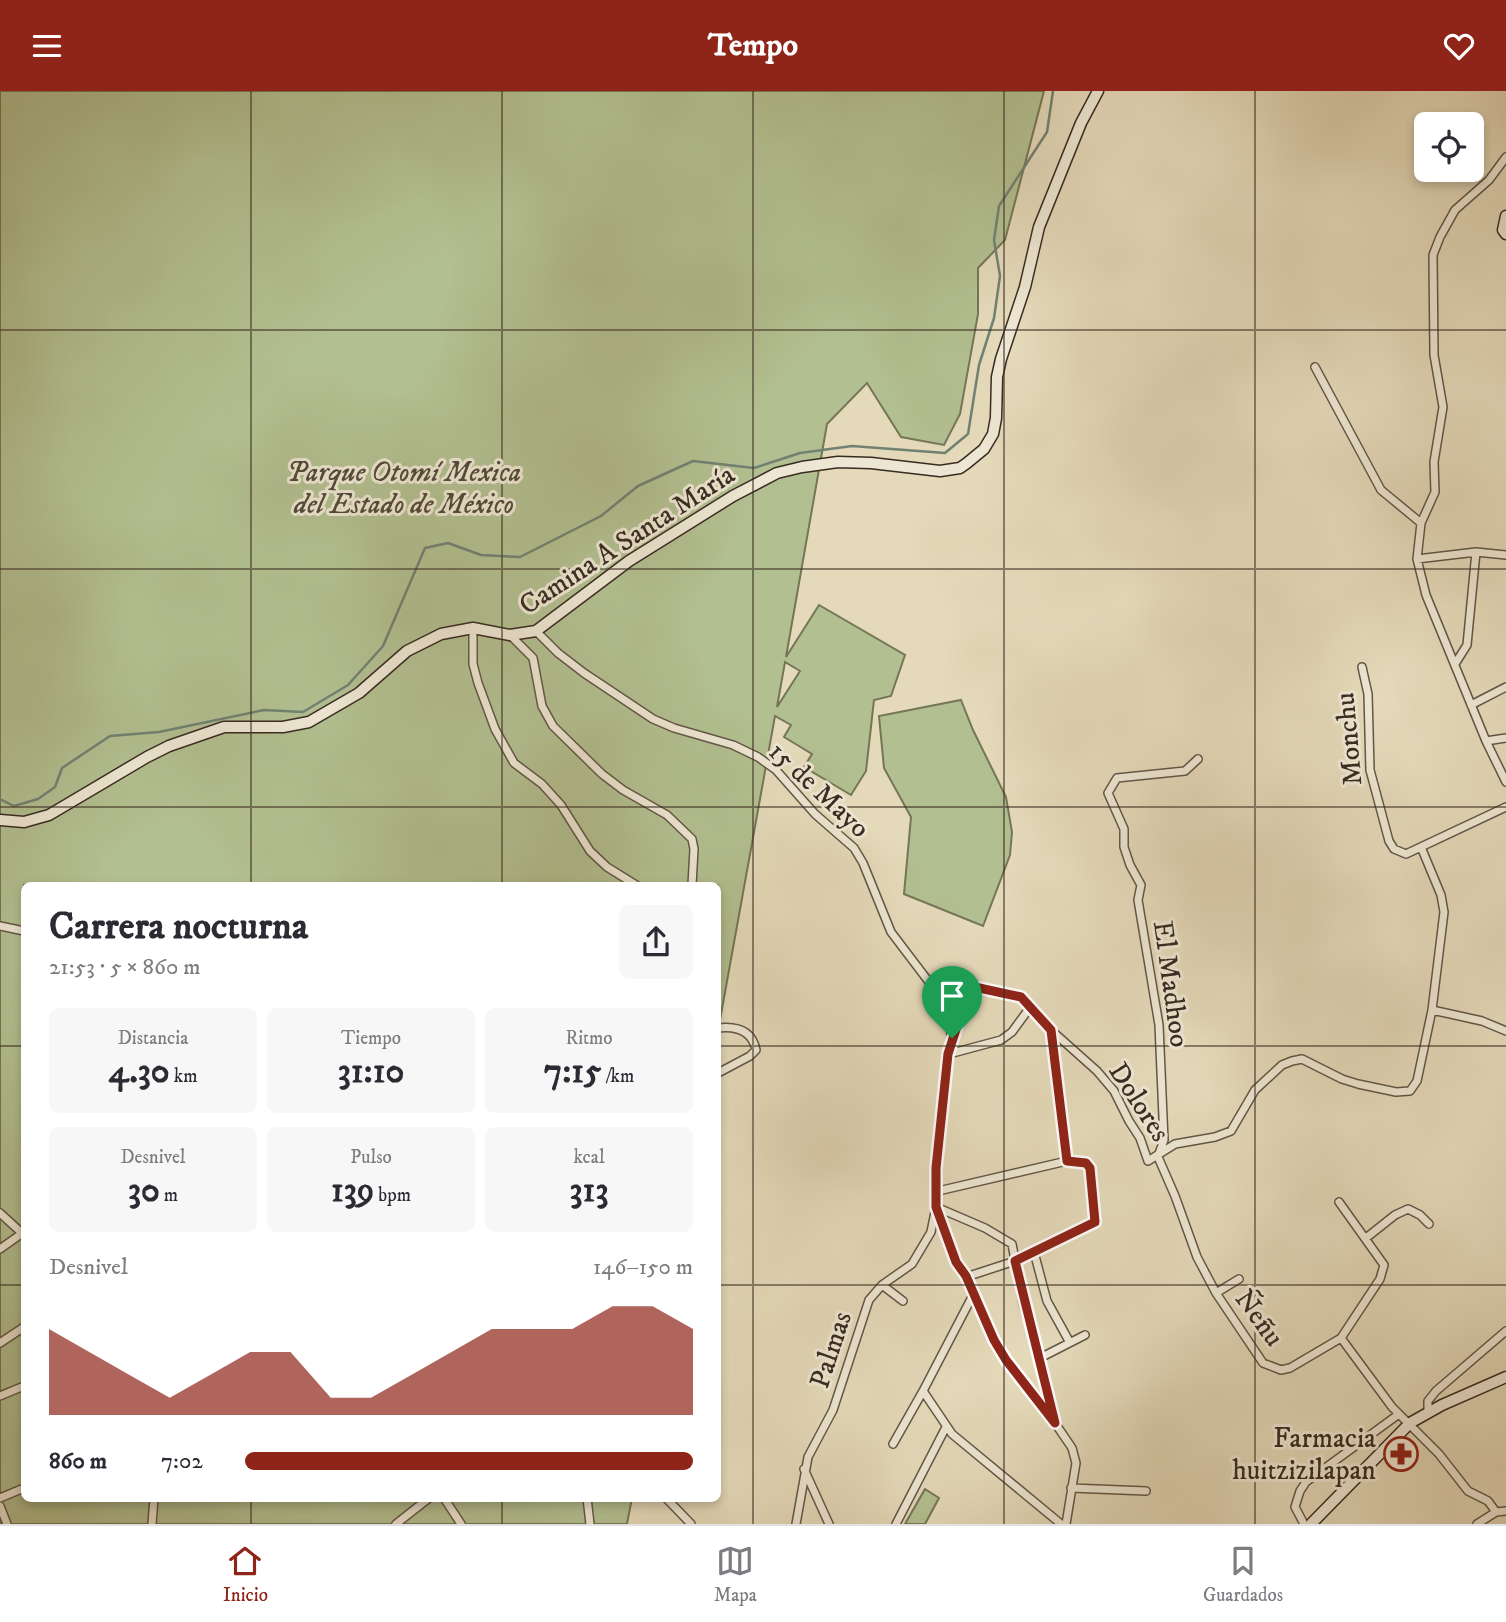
<!DOCTYPE html>
<html lang="es">
<head>
<meta charset="utf-8">
<style>
  :root { --surface:#fff; --page:#f7f7f7; --text:#2b2b33; --muted:#7c7c81; --line:#e1e1e2; --accent:#8f2418 }
  body { margin:0; font-family:"IM FELL DW Pica",serif; background:var(--page); color:var(--text); height:100vh; display:flex; flex-direction:column; font-size:26px; white-space:nowrap }
  * { box-sizing:border-box; margin:0 }
  p { font-size:23px; color:var(--muted) }
  .icon { flex:none; width:38px; height:38px; fill:none; stroke:currentColor; stroke-width:2; stroke-linecap:round; stroke-linejoin:round }
  .map { position:relative; flex:1; overflow:hidden }
  .drawer { position:absolute; left:21px; top:791px; width:700px; height:620px; display:flex; flex-direction:column; background:var(--surface); border-radius:10px; box-shadow:0 4px 10px #0003 }
  .drawer>* { flex:none }
  .tools { position:absolute; left:1414px; top:21px; display:grid; gap:14px }
  .tools a { display:grid; place-items:center; width:70px; height:70px; border-radius:10px; background:var(--surface); box-shadow:0 4px 10px #0003; font-size:35px }
  .pin { position:absolute; display:grid; place-items:center; width:60px; height:60px; color:#fff; margin:-72px -30px; border-radius:50% 50% 50% 0; rotate:-45deg; box-shadow:0 0 7px #0007 }
  .pin .icon { rotate:45deg }
  .round { display:grid; place-items:center; flex:none; width:74px; height:74px; border-radius:10px; background:var(--page) }
  .summary { display:flex; align-items:center; justify-content:space-between; height:119px; padding:0 28px }
  h1 { font-size:38px; font-weight:700; line-height:52px }
  .metrics { display:grid; grid-template-columns:repeat(3,1fr); gap:10px; height:119px; padding:7px 28px }
  .metrics div { display:grid; align-content:center; border-radius:10px; background:var(--page); text-align:center }
  .metrics b { font-size:35px; font-weight:700 }
  .metrics small { font-size:19px; font-weight:400 }
  .metrics p { font-size:19px }
  .chart { height:196px; padding:14px 28px }
  .chart p { display:flex; justify-content:space-between }
  .chart svg { width:100%; height:126px; margin-top:7px; fill:var(--accent); opacity:.7 }
  ul { padding:0 28px; list-style:none; font-size:23px }
  li { display:grid; grid-template-columns:112px 84px 1fr; align-items:center; height:52px }
  li i { height:18px; border-radius:9px; background:var(--accent) }
  header { display:flex; justify-content:space-between; align-items:center; height:91px; padding:0 28px; background:var(--accent); color:#fff; font-size:32px; font-weight:700 }
  .menu { display:flex; justify-content:space-around; align-items:center; height:98px; border-top:2px solid var(--line); background:var(--surface); font-size:19px; color:var(--muted) }
  .menu a { display:grid; justify-items:center; gap:4px }
  .menu .selected { color:var(--accent) }
  .map>svg:first-child { display:block }
  .green { fill:#b2bf90; stroke:#757558; stroke-width:2; fill-rule:evenodd }
  .lines { fill:none; stroke-linecap:round; stroke-linejoin:round }
  .stream { stroke:#718173; stroke-width:2.5 }
  .street-casing { stroke:#635647; stroke-width:10 }
  .secondary-casing { stroke:#382b21; stroke-width:13 }
  .street { stroke:#ede6d2; stroke-width:7 }
  .secondary { stroke:#ede6d2; stroke-width:10 }
  .route-casing { stroke:#fff; stroke-width:14 }
  .route { stroke:#8f2418; stroke-width:9 }
  .grid { fill:none; stroke:#382b21; stroke-width:2; stroke-opacity:0.55 }
  .labels { text-anchor:middle; dominant-baseline:central; stroke-width:6; stroke-linejoin:round; paint-order:stroke }
  .park-label { font-size:28px; font-style:italic; fill:#504937; stroke:#ede6d2 }
  .street-label { font-size:28px; fill:#382b21; stroke:#ede6d2 }
  .poi-label { font-size:28px; fill:#382b21; stroke:#ede6d2; text-anchor:end }
</style>
</head>
<body>
<header><svg class="icon" aria-label="menu" viewBox="0 0 24 24"><path d="M4 6h16M4 12h16M4 18h16"/></svg>Tempo<svg class="icon" aria-label="heart" viewBox="0 0 24 24"><path d="M12 20l-8-8c-3-5 5-10 8-4 3-6 11-1 8 4z"/></svg></header>
<div class="map">
<svg width="1506" height="1433" viewBox="0 0 1506 1433">
  <rect width="100%" height="100%" fill="#e4d9b9"/>
  <filter id="stains"><feTurbulence type="fractalNoise" baseFrequency=".00286" numOctaves="4"/><feColorMatrix values="0 0 0 0 .2 0 0 0 0 .09 0 0 0 0 .02 0 0 0 .5 -.17"/></filter>
  <radialGradient id="worn" r=".72"><stop offset=".6" stop-color="#630" stop-opacity="0"/><stop offset="1" stop-color="#630" stop-opacity=".3"/></radialGradient>
  <!-- green -->
  <path class="green" d="M0,0H1044L1005,149L978,177V223L960,323L944,354L901,346L867,292L827,333L786,566L819,514L905,564L891,605L874,609L866,680L851,704L804,676L812,663L784,646L791,634L775,625L718,940V794H24V1407H632L627,1433H0ZM785,571L800,580L777,616Z
    M961,609L973,639L1006,706L1012,741L1010,764L983,835L904,803L911,726L884,677L879,625Z
    M925,1398L939,1407L925,1433H905Z"/>
  <g class="lines">
    <!-- stream -->
    <path class="stream" d="M0,708L14,715L38,708L55,696L62,677L110,645L159,641L264,619L303,621L348,594L383,555L425,457L448,452L481,464L520,466L601,425L638,395L693,370L754,377L800,362L852,355L945,362L968,343L979,274L994,227L1000,185L994,149L999,115L1047,41L1053,0"/>
    <!-- street casing -->
    <g class="street-casing">
      <path id="street" d="M1315,276L1381,399L1421,432L1417,468L1426,504L1486,650L1506,691
        M1421,432L1435,401L1434,371L1443,316L1434,264L1433,164L1440,146L1455,119L1489,89L1506,66
        M1417,468L1476,461L1506,464
        M473,537V573L478,592L495,638L514,672L542,693L561,714L590,760L607,776L636,794
        M536,540L558,562L584,582L653,628L674,637L733,654L758,666L776,679L815,723L854,757L863,772L891,841L948,916L951,943
        M510,544L533,567L542,615L553,635L602,683L623,699L667,724L692,748L694,758L692,794
        M1455,573L1467,554L1476,461
        M1362,576L1368,603L1370,679L1389,750L1394,758L1406,763L1506,716
        M1471,614L1506,596
        M1486,650L1506,647
        M0,835L24,840
        M1432,919L1482,930L1506,940
        M718,937C736,935 752,939 756,959L750,965L718,982
        M1051,940L1067,1070
        M949,963L1001,949L1012,941L1031,915
        M1158,1065L1164,1049L1159,934L1138,809L1141,794L1130,774L1124,756V738L1108,702L1117,687L1185,680L1198,668
        M1158,1066L1175,1105L1197,1166L1216,1202L1263,1272L1281,1279L1290,1277L1341,1247
        M934,1101L1067,1070C1076,1070 1085,1068 1090,1077L1095,1131L1015,1170L966,1186
        M1339,1111L1384,1174L1380,1188L1341,1247
        M936,1116L985,1137L1012,1153L1023,1212L1040,1267L1055,1332L1072,1357L1076,1372L1066,1433
        M936,1117L956,1171L966,1186L994,1249L1006,1269L1054,1331
        M0,1122L24,1144
        M1366,1147L1395,1124L1408,1118L1420,1124L1429,1133
        M0,1158L24,1141
        M1034,1161L1047,1210L1069,1250
        M882,1194L903,1210
        M1216,1202L1239,1188
        M973,1204L923,1300L952,1343L1061,1433
        M1341,1247L1392,1316L1439,1363L1468,1400L1488,1410L1496,1421L1506,1420
        M0,1252L24,1236
        M1040,1267L1085,1244
        M0,1305L24,1295
        M1428,1321V1310L1436,1300L1506,1240
        M893,1353L923,1300
        M804,1378L829,1433
        M1071,1397L1146,1400
        M0,1407L24,1397
        M444,1407L461,1433
        M587,1407L590,1433
        M666,1407L691,1433
        M0,1415L7,1433
        M152,1433L154,1407
        M396,1433L429,1407
        M796,1433L808,1366L833,1319L869,1209L882,1194L912,1173L931,1141L936,1116V1077L949,963L970,895L1021,906L1051,939L1097,980L1114,1000L1129,1030L1140,1047L1148,1070L1175,1053L1215,1046L1231,1040L1255,999L1282,974L1292,970L1302,968L1342,988L1358,993L1396,1001L1410,1000L1417,990L1432,919L1444,821L1441,804L1421,756
        M896,1433L946,1336
        M1304,1433L1295,1416L1300,1400L1306,1391L1399,1323
        M1477,1433L1496,1421"/>
    </g>
    <!-- secondary casing -->
    <g class="secondary-casing">
      <path id="secondary" d="M1506,125L1503,139L1506,143
        M0,729L24,731L49,724L147,666L169,655L224,636H283L309,631L359,602L407,560L441,543L473,537L510,544L536,540L629,470L733,405L777,382L802,376L838,371L871,372L940,380L960,377L967,372L984,358L993,343L996,327L997,286L1001,268L1025,196L1039,136L1081,32L1098,0
        M1311,1433L1410,1332L1442,1314L1506,1286"/>
    </g>
    <!-- street -->
    <use href="#street" class="street"/>
    <!-- secondary -->
    <use href="#secondary" class="secondary"/>
  </g>
  <g class="lines">
    <!-- route casing -->
    <g class="route-casing">
      <path id="route" d="M970,895L1021,906L1051,939L1067,1070L1086,1072L1090,1077L1095,1131L1015,1170L1055,1332L1006,1269L994,1249L966,1185L956,1171L936,1116V1077L948,963Z"/>
    </g>
    <!-- route -->
    <use href="#route" class="route"/>
  </g>
  <!-- grid -->
  <path class="grid" d="M251,0V794M502,0V794M753,0V1433M1004,0V1433M1255,0V1433M0,239H1506M0,478H1506M0,716H1506M0,955H24M718,955H1506M0,1194H24M718,1194H1506M251,1407V1433M502,1407V1433"/>
  <!-- icons -->
  <defs>
    <g id="pharmacy-ring" transform="scale(1.75)"><circle r="9.5" fill="#ede6d2" stroke="#8f2418" stroke-width="1.5"/><path d="M-2-6h4v4h4v4h-4v4h-4v-4h-4v-4h4Z" fill="#8f2418"/></g>
  </defs>
  <g fill-rule="evenodd">
    <use href="#pharmacy-ring" x="1401" y="1363"/>
  </g>
  <g class="labels">
    <!-- park labels -->
    <g class="park-label">
      <text x="404" y="381">Parque Otomí Mexica<tspan x="404" dy="32">del Estado de México</tspan></text>
    </g>
    <!-- street labels -->
    <g class="street-label">
      <text transform="translate(627 449) rotate(-33)">Camina A Santa María</text>
      <text transform="translate(1349 648) rotate(-95)">Monchu</text>
      <text transform="translate(819 699) rotate(43)">15 de Mayo</text>
      <text transform="translate(1171 893) rotate(82)">El Madhoo</text>
      <text transform="translate(1139 1011) rotate(57)">Dolores</text>
      <text transform="translate(1259 1227) rotate(54)">Ñeñu</text>
      <text transform="translate(831 1259) rotate(-72)">Palmas</text>
    </g>
    <!-- poi labels -->
    <g class="poi-label">
      <text x="1376" y="1347">Farmacia<tspan x="1376" dy="32">huitzizilapan</tspan></text>
    </g>
  </g>
  <rect width="100%" height="100%" filter="url(#stains)"/>
  <rect width="100%" height="100%" fill="url(#worn)"/>
</svg>
<div class="tools">
<a><svg class="icon" aria-label="locate" viewBox="0 0 24 24"><circle cx="12" cy="12" r="6"/><path d="M12 2v4M12 18v4M2 12h4M18 12h4"/></svg></a>
</div>
<div class="pin" style="left:952px;top:947px;background:#1e9e55"><svg class="icon" aria-label="arrive" viewBox="0 0 24 24"><path d="M6 21V4h12l-3 4 3 4H6"/></svg></div>
<section class="drawer">
<div class="summary"><div><h1>Carrera nocturna</h1><p>21:53 · 5 × 860 m</p></div><a class="round"><svg class="icon" aria-label="share" viewBox="0 0 24 24"><path d="M12 15V3M7 8l5-5 5 5M5 13v7h14v-7"/></svg></a></div>
<div class="metrics">
<div><p>Distancia</p><b>4.30<small> km</small></b></div>
<div><p>Tiempo</p><b>31:10</b></div>
<div><p>Ritmo</p><b>7:15<small> /km</small></b></div>
</div>
<div class="metrics">
<div><p>Desnivel</p><b>30<small> m</small></b></div>
<div><p>Pulso</p><b>139<small> bpm</small></b></div>
<div><p>kcal</p><b>313</b></div>
</div>
<div class="chart"><p><span>Desnivel</span>146–150 m</p>
<svg viewBox="0 0 160 44" preserveAspectRatio="none"><path d="M0 44V14L10 22L20 30L30 38L40 30L50 22L60 22L70 38L80 38L90 30L100 22L110 14L120 14L130 14L140 6L150 6L160 14V44z"/></svg>
</div>
<ul>
<li><b>860 m</b>7:02<i style="width:100%"></i></li>
</ul>
</section>
</div>
<nav class="menu">
<a class="selected"><svg class="icon" aria-label="home" viewBox="0 0 24 24"><path d="M3 11l9-7 9 7M6 9v11h12V9"/></svg>Inicio</a>
<a><svg class="icon" aria-label="map" viewBox="0 0 24 24"><path d="M3 6l6-2 6 2 6-2v14l-6 2-6-2-6 2zM9 4v14M15 6v14"/></svg>Mapa</a>
<a><svg class="icon" aria-label="saved" viewBox="0 0 24 24"><path d="M7 4h10v16l-5-4-5 4z"/></svg>Guardados</a>
</nav>
</body>
</html>
